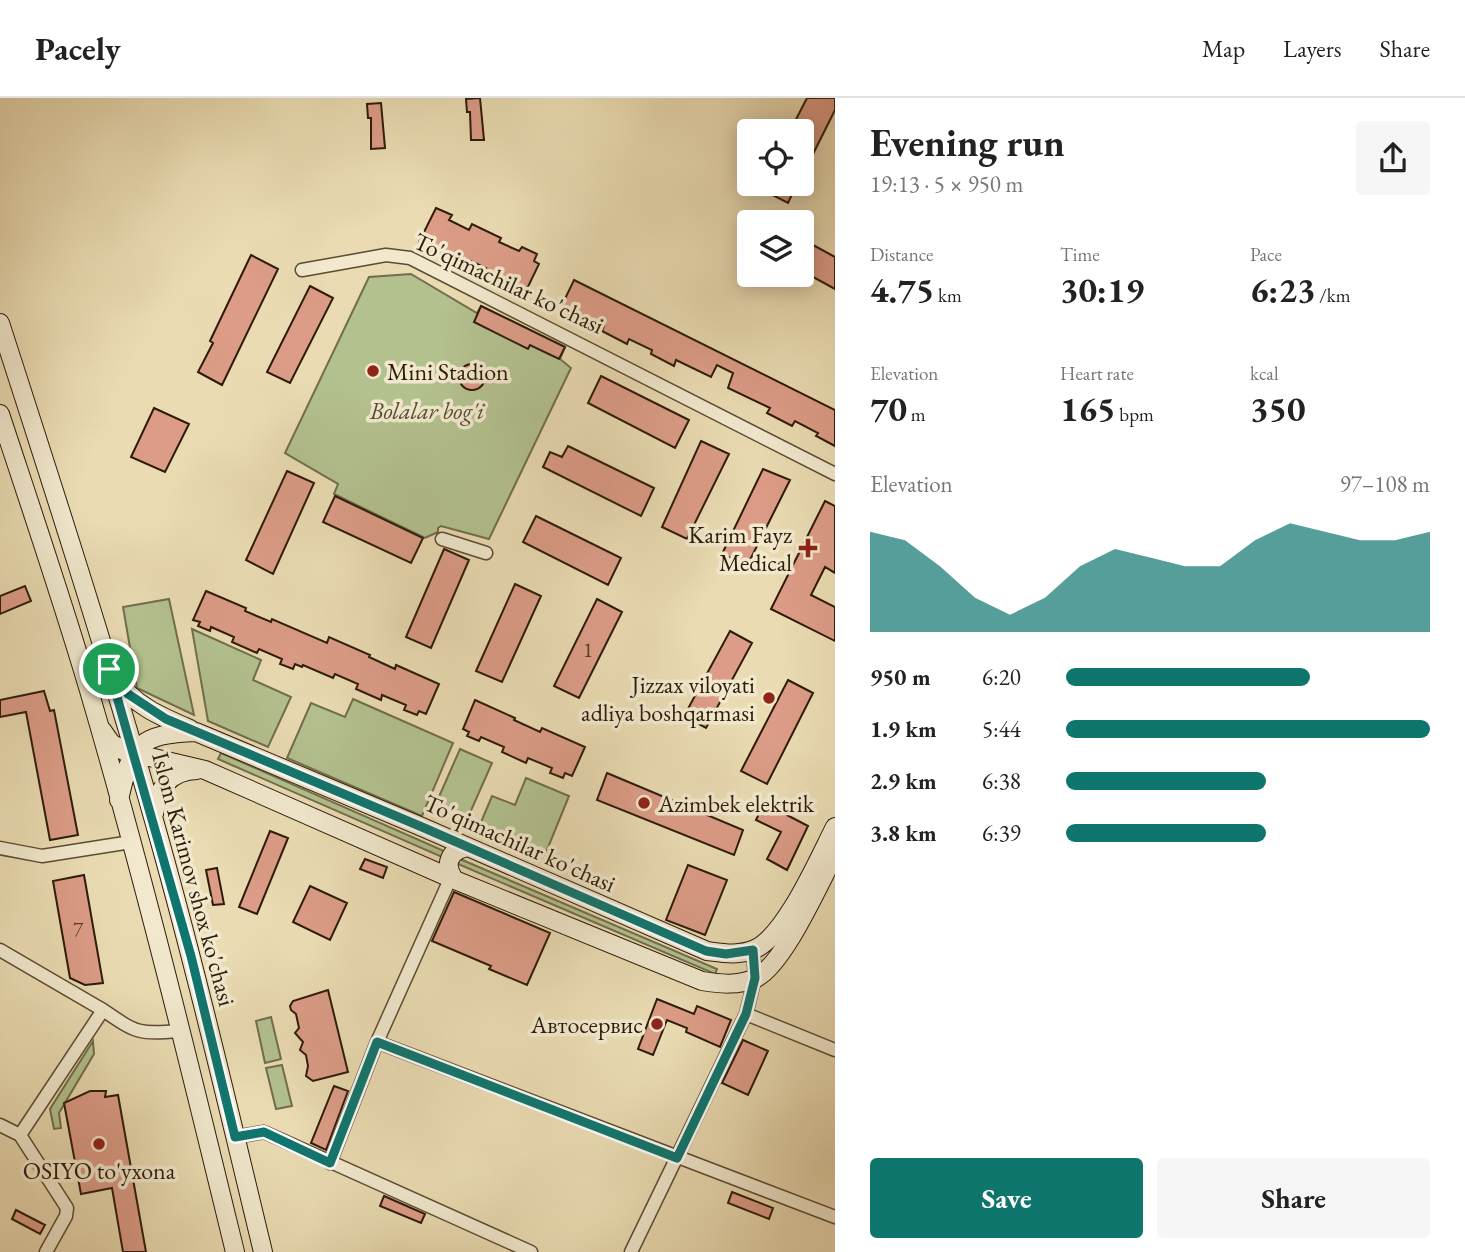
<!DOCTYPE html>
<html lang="en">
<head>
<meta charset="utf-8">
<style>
  :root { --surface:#fff; --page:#f6f6f6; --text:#222; --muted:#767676; --line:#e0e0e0; --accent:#0f766e }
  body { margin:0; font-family:"EB Garamond",serif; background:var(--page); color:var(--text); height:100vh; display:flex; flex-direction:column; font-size:26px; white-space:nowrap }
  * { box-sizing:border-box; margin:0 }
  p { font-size:23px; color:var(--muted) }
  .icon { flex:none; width:38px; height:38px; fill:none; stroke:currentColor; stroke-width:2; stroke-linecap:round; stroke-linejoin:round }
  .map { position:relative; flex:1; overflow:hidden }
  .sheet { display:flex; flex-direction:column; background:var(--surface); width:630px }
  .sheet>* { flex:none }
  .buttons { position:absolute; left:737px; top:21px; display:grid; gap:14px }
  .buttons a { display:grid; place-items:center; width:77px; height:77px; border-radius:7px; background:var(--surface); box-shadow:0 4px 18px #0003; font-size:35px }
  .pin { position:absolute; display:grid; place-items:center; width:60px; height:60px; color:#fff; margin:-30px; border:4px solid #fff; border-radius:50%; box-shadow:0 2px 7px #0007 }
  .round { display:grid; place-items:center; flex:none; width:74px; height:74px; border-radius:7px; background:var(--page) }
  .head { display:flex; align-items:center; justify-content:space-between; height:119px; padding:0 35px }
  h1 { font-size:38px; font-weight:700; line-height:52px }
  .figures { display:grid; grid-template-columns:repeat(3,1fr); gap:10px; height:119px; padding:7px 35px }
  .figures div { display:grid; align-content:center }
  .figures b { font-size:35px; font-weight:700 }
  .figures small { font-size:19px; font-weight:400 }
  .figures p { font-size:19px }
  .chart { height:196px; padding:14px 35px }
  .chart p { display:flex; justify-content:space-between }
  .chart svg { width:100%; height:126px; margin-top:7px; fill:var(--accent); opacity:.7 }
  .cta { display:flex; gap:14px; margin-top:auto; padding:14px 35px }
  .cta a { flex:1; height:80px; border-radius:7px; background:var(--accent); color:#fff; font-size:28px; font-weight:700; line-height:80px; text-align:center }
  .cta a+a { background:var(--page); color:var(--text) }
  ul { padding:0 35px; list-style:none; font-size:23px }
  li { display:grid; grid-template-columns:112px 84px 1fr; align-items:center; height:52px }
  li i { height:18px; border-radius:9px; background:var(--accent) }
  header { display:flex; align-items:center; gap:42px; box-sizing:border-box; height:98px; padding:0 35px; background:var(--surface); border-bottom:2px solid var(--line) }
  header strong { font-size:33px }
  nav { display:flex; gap:38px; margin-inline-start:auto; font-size:24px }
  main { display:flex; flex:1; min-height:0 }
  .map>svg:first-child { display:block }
  .green { fill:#b3c18f; stroke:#706e4c; stroke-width:2 }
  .building { fill:#dc9c87; stroke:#2d1b09; stroke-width:2 }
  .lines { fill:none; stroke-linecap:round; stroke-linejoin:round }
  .street-casing { stroke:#5c4b33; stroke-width:15 }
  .secondary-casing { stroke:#2d1b09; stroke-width:20 }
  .street { stroke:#f1e8cd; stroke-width:12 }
  .secondary { stroke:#f1e8cd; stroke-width:18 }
  .route-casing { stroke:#fff; stroke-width:14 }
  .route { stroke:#0f766e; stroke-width:9 }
  .poi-dot { fill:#8f2418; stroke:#f1e8cd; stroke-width:2.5 }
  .labels { text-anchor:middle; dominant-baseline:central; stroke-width:7; stroke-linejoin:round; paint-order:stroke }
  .number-label { font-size:21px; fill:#593b28 }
  .street-label { font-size:24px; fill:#2d1b09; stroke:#f1e8cd }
  .poi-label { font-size:24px; fill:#2d1b09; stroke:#f1e8cd; text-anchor:end }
  .park-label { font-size:24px; font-style:italic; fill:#554d31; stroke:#f1e8cd }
</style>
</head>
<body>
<header>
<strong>Pacely</strong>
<nav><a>Map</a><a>Layers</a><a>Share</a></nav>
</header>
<main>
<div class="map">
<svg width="835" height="1154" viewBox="0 0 835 1154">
  <rect width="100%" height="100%" fill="#eadbb2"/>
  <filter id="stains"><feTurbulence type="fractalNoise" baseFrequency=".00286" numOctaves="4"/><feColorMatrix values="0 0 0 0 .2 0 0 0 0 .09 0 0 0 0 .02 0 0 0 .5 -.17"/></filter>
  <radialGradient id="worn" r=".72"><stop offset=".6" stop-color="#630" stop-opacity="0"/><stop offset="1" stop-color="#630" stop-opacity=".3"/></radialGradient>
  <!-- green -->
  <path class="green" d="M411,176L477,215L481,208L565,249L560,261L571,270L489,441L441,428L438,430V434L425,440L334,396L338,386L285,355L369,179Z
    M169,501L194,617L137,590L123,509Z
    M192,531L261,562L253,582L291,599L268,649L208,623Z
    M353,601L453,645L422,718L287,660L311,605L345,619Z
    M460,651L492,665L466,724L434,710Z
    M221,655L444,753L442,759L218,661Z
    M526,680L569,698L545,757L479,729L492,698L515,707Z
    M460,761L717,871L715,876L458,766Z
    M271,919L281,961L265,965L256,923Z
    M93,943L94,956L59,1015L61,1030L54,1031L50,1011Z
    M282,967L292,1008L276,1011L266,970Z"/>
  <!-- building -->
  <path class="building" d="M480,0L484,42H471L470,14H467L466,1Z
    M807,0H835V12L802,78V33H790Z
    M381,5L385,50L371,51V20H368L367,6Z
    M751,86H797L788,105Z
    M436,110L452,117L449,122L469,132L472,126L501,140L499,144L519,153L522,149L537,156L534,163L539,166L525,195L484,175L486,170L462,159L459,164L419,144Z
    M802,141L835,159V191L802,173Z
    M251,157L278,171L222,287L198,274L213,245L210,243Z
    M574,182L835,312V348L816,338L818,335L795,323L792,328L767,315L770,310L728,290L733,275L717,267L711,279L676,262L674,268L651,256L652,252L629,241L627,246L602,233L604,228L562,207Z
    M310,188L333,200L290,285L267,274Z
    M481,208L565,249L559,261L530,247L528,251L474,224Z
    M459 279a13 13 0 1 1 26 0a13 13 0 1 1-26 0Z
    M601,278L689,322L675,350L588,305Z
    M154,310L189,326L165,374L131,359Z
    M701,343L729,356L687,441L662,429Z
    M568,348L654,390L641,418L543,369L550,354L562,359Z
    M763,371L790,382L747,468L722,456Z
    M287,373L314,385L273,476L246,462Z
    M335,398L423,440L411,465L323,424Z
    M825,403L835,408V475L825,469L811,497L835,509V543L771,511Z
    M536,418L621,460L608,487L523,444Z
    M444,451L469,462L431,550L406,539Z
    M515,486L541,498L502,584L476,573Z
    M25,488L31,503L0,516V498Z
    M206,493L246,510L245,513L271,524L272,521L327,545L329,539L370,557L369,559L395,571L396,567L439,586L426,616L419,613L417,617L404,612L406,607L382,597L381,602L356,591L358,586L335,576L333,580L303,567L302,569L295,566L293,571L280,566L282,561L259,551L257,555L232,544L234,539L211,529L210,533L198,528L200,524L193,522Z
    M597,501L622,514L579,600L554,588Z
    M730,533L752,545L706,630L684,618Z
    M788,582L813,595L767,686L741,673Z
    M44,593L50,613L54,612L78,737L50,742L26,614L0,619V602Z
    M475,602L515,620L514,622L540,634L542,630L585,649L572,678L565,675L563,680L550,675L552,670L528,660L526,665L502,654L504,649L481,639L479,643L467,638L469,634L463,631Z
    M607,675L743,732L734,757L597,702Z
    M764,705L808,728L787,772L767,761L781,734L756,722Z
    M270,733L288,740L257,816L239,809Z
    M365,761L387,769L383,780L360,771Z
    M688,767L727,782L705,837L666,822Z
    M217,770L224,806L213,807L206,772Z
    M84,777L103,885L85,887L70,880L53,783Z
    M310,788L347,805L330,842L293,824Z
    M454,794L550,835L527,887L489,871L491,868L432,843Z
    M328,892L348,974L313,983L306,978L308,968L306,957L300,952L303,944L295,935L299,930L296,916L291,912L290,908L293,903Z
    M657,901L694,916L697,908L731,922L720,949L686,934L687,930L667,922L653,957L638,951Z
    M743,942L768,953L748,997L722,985Z
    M334,988L348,993L326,1052L311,1045Z
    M90,993H106L105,999L118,997L146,1154H123L112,1090L81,1096L64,1005Z
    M732,1094L773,1110L769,1121L728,1105Z
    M384,1098L425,1116L421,1125L380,1108Z
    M16,1112L45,1127L40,1136L12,1121Z"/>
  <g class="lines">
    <!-- street casing -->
    <g class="street-casing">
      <path id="street" d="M302,172L386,157L410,160L835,376
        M442,441L486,455
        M0,750L42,758L131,744
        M0,852L103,912
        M746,916L835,952
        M377,944L835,1119
        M0,1027L20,1037L103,912C138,936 138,936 181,933
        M20,1037L67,1110L66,1118L46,1154
        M235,1039L264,1034L531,1154
        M330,1065L377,944L451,779
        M631,1154L746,916L755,880L753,852"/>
    </g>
    <!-- secondary casing -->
    <g class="secondary-casing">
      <path id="secondary" d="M0,225C53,389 106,553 153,719C194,863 228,1009 263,1154
        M0,316C30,407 61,498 88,589C143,776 189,965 235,1154
        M116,581C133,607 162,619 190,631
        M102,632L111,645L124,653L205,672L455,782L702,883C720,886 738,888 756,880C784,866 819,786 835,756
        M119,702C131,646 140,636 196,634L422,729L707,853C723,855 739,858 755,851C786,837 819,760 835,729
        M154,716C158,690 169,673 197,672
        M455,782C443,767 449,752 468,749"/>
    </g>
    <!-- street -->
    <use href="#street" class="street"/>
    <!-- secondary -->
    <use href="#secondary" class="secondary"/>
  </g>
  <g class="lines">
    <!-- route casing -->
    <g class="route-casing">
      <path id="route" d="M109,571L128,596L166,621L422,729L706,853L726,856L753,852L755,880L746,916L677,1060L377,944L330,1065L264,1034L235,1039L191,858Z"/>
    </g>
    <!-- route -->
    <use href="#route" class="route"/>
  </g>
  <!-- markers -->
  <g class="poi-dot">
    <circle cx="373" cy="273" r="7"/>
    <path d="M804.5 439.5h7v7h7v7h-7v7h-7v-7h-7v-7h7z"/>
    <circle cx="769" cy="600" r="7"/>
    <circle cx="644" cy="705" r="7"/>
    <circle cx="657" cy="926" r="7"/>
    <circle cx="99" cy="1046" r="7"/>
  </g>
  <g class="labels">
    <!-- number labels -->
    <g class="number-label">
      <text x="588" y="551">1</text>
      <text x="78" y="831">7</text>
    </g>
    <!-- street labels -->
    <g class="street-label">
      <text transform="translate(509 185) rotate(25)">To'qimachilar ko'chasi</text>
      <text transform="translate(520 745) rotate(24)">To'qimachilar ko'chasi</text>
      <text transform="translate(194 781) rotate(75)">Islom Karimov shox ko'chasi</text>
    </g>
    <!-- poi labels -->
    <g class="poi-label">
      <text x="387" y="273" text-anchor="start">Mini Stadion</text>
      <text x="792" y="436">Karim Fayz<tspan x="792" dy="28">Medical</tspan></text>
      <text x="755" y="586">Jizzax viloyati<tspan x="755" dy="28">adliya boshqarmasi</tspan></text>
      <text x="658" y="705" text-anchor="start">Azimbek elektrik</text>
      <text x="643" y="926">Автосервис</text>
      <text x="99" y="1072" text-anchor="middle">OSIYO to'yxona</text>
    </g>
    <!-- park labels -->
    <g class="park-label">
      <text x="427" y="312">Bolalar bog'i</text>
    </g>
  </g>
  <rect width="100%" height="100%" filter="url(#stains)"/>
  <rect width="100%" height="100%" fill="url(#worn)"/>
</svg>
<div class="buttons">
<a><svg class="icon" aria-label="locate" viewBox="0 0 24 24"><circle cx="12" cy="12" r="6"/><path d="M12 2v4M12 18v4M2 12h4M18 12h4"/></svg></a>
<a><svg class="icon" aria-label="layers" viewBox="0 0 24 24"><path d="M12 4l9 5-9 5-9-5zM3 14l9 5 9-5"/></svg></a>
</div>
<div class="pin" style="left:109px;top:571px;background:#1e9e55"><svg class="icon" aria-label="arrive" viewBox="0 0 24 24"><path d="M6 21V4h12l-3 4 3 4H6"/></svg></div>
</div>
<section class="sheet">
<div class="head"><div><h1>Evening run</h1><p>19:13 · 5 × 950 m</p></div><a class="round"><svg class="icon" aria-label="share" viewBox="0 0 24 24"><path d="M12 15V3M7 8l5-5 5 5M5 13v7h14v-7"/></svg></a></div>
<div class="figures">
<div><p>Distance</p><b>4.75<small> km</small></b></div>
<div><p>Time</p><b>30:19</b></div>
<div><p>Pace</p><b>6:23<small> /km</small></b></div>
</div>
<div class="figures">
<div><p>Elevation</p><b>70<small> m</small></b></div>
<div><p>Heart rate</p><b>165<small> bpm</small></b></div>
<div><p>kcal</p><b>350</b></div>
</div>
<div class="chart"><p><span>Elevation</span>97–108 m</p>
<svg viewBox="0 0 160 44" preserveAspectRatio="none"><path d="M0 44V9L10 12L20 21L30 32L40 38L50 32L60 21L70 15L80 18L90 21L100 21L110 12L120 6L130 9L140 12L150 12L160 9V44z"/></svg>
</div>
<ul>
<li><b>950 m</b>6:20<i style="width:67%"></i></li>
<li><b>1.9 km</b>5:44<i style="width:100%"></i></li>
<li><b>2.9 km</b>6:38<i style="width:55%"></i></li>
<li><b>3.8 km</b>6:39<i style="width:55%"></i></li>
</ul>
<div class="cta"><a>Save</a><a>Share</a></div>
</section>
</main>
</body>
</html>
